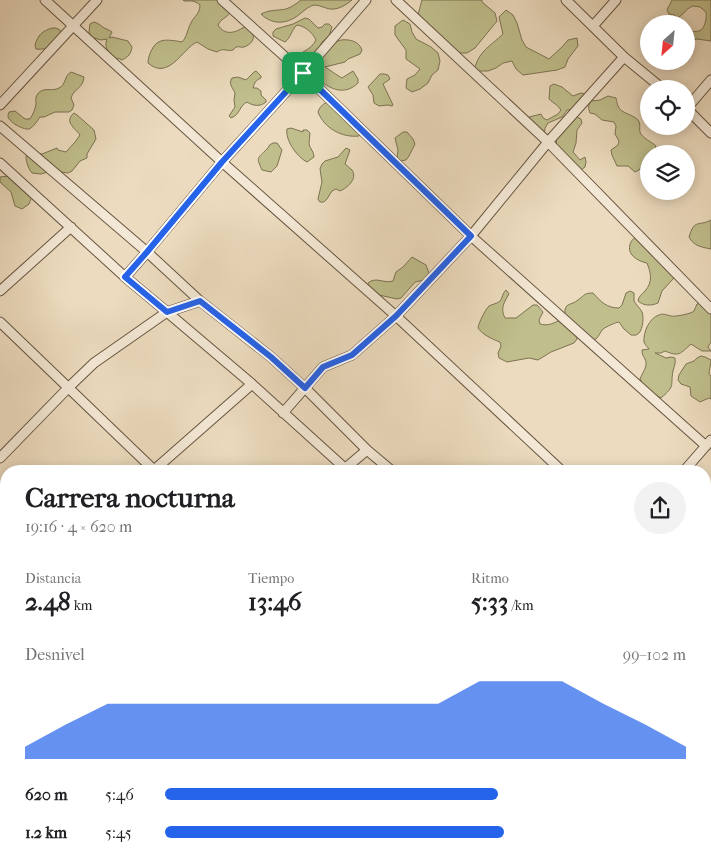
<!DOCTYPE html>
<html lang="es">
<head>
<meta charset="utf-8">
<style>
  :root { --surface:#fff; --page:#f2f2f2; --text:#202124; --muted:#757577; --accent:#2563eb }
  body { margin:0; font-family:"IM FELL French Canon",serif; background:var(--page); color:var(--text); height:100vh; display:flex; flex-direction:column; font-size:19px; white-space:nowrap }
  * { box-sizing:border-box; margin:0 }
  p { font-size:16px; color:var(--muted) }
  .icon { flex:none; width:28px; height:28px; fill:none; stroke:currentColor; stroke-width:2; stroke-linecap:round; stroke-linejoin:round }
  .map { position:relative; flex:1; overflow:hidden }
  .drawer { position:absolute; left:0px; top:465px; width:711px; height:395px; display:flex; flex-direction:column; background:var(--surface); border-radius:20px 20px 0 0; box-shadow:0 2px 12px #0003 }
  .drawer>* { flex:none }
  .needle { width:32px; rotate:207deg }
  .controls { position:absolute; left:640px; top:15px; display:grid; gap:10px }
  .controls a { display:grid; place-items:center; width:55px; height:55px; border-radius:50%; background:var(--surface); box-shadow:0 2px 12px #0003; font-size:25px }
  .pin { position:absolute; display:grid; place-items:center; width:42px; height:42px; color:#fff; margin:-21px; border-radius:10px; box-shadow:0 2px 8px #0006 }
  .round { display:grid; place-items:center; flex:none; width:52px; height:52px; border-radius:26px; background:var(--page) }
  .headline { display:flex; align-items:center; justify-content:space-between; height:85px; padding:0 25px }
  h1 { font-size:28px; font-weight:700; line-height:38px }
  .figures { display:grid; grid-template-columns:repeat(3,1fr); gap:8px; height:85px; padding:5px 25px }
  .figures div { display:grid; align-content:center }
  .figures b { font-size:25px; font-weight:700 }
  .figures small { font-size:14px; font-weight:400 }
  .figures p { font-size:14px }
  .chart { height:140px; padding:10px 25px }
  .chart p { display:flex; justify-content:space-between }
  .chart svg { width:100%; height:90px; margin-top:5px; fill:var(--accent); opacity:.7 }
  ul { padding:0 25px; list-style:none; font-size:16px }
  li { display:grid; grid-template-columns:80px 60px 1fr; align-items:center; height:38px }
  li i { height:12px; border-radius:6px; background:var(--accent) }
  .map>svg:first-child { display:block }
  .green { fill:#bfbe8c; stroke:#7d7352 }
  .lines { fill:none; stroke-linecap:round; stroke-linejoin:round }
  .street-casing { stroke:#675541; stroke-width:11 }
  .street { stroke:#f3e8d5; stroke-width:9 }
  .route-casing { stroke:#fff; stroke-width:10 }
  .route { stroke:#2563eb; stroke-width:6 }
</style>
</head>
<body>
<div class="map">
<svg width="711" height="860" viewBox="0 0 711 860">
  <rect width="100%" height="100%" fill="#ecdbbe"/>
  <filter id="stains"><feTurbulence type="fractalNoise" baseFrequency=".004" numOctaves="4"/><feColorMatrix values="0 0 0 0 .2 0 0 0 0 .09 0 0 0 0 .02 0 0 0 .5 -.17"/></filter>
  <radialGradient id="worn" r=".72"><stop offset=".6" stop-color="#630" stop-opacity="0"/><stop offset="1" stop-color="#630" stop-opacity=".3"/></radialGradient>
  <!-- green -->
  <path class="green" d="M183,0H219L230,13C226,18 221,19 218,25C225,36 235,33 244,27C249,28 252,29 253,34C255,40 250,45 244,47C242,48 239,46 236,47C235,48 234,49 233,50C226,52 224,47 217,52L208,49L197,42C182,49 169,81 148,63C148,56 153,43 161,41C166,39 177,41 182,42C187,37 187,30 191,23C194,16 200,14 200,5C194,0 191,1 184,1Z
    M301,0H352C346,5 338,10 330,9C324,8 320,5 314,5C309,6 305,10 301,13C289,24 273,26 261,14C272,9 276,11 286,9C292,7 296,4 301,0Z
    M422,0H482V2L495,13L497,21L475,48L467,53H458L418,15Z
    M672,0H711V41L697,39L686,41V27L690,32C691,32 698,31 699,31C705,29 707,18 706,12L700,7L693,6C685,9 684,15 677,18L674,15L669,14L667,10Z
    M506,10L513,15L517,23L522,40L526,47L549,59L562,47L568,40L577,38L578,46L568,59L565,67L557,70L523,75L516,69L512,61L503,63L496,68L488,71H479L475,67C480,50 491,46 503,34L499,17Z
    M305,18L309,19L318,28L322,27L325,24H329L332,27L329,36L322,42L320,46V55L305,66L301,65L297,57C303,50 310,51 316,40C313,33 305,26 297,25C291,30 291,38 285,42L273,36V32L276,29L293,24Z
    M403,20L410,24L412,32L416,39L431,47L438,53L440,61L438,70L432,75L428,83L420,89L412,92L406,88L407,79L415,75L420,69L406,59V50L395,35V26Z
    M94,22C98,23 100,25 104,28C107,29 109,30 112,32L109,38L112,37L128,41L132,47C131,54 128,57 122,60L118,58L116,60C110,53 103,49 107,39L101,40L91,37L89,32L90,24Z
    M52,28H56L60,30L61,35C55,43 48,51 36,49L35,45C38,35 42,31 52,28Z
    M341,40C349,39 359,41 362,50L360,54L348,59L345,62L325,67C330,70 338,76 342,78L353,71L358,79V83C349,92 338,92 328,86C318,81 314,75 324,67L321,62L322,57L333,43Z
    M256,71L261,76V78C255,81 255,82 253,88H257L261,91V95L266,100V102C260,107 253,106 247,102C239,106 240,115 231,118L229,116L235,107L234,100L235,93C233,88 228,84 232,78L238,77L246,80L254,72Z
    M71,72L84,77C83,89 74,88 71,98L74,105L72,110L69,112H55L44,117H40C37,121 34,127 29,129C24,130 13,124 10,120C7,117 8,116 9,112L15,111L25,119H30C33,114 35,110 36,104C36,101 35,98 37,95C42,86 52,92 59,88C66,85 64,76 71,72Z
    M380,74H384L388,75L390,79L383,84L393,105L392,106L388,105L379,106L374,103L373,95L368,87Z
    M554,84L562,87L573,96L581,93L586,94L580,108L567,110L562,117L548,123L545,128L544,137L528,121L529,117L541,114L543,118L547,120L558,114L561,110C558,105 553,103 549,99L550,86Z
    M608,96L616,98C617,101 617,104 618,106C621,114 633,114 638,120C641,124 639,128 640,132C642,138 652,142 656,146L654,154H649V158L644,163L639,170L635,172L628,166H617L612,155L611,150L618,145L619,141L615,134L616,126L614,122L602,120L595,114L590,113C588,108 588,106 591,101L600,100Z
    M330,101L361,131L359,136C342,138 324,128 318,112C320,106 324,103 330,101Z
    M74,113L77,115L94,130L96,139L87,154V158L80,161L72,171L68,173L55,171H51L41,174L32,173C28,168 26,162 26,156L29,152L42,154L57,148L58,150L66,152L75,142L80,135C74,127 64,122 74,113Z
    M577,117L581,119L582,123L577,130L576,143L573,152L580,160L585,157L586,162L585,167L581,170L557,149L556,136L573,118Z
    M291,128L303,132V130H307L310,133C310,137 309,140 309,144C310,149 314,151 314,157L307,162C297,157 285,140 287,129Z
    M403,132H407L413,139L415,144L409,156L406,160L400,161L397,159L398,150L395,138Z
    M273,143H277L282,150L277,166L271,172L262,170C256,157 257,159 267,149C272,143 266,147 273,143Z
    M346,148L350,150L345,164C347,166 350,168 352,170C358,179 347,188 340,191L336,189L332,191L327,199L324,202H320L318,199L322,182L320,169L322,164L325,161L338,157Z
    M9,176L32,196L29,204L22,209L15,206L11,192L0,182V177Z
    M711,220V249C701,247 694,246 689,237C695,218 698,227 711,220Z
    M636,237L675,276L673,279L662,291L658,303C651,306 644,306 638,301C639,296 641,295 645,291C653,282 651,273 647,263C642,262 635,259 632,255C627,249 630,240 636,237Z
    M412,257L426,265L429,273L424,280L415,282L401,298L397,299L379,295L368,287V283C376,276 384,284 393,281L396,272L403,267Z
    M506,290L509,294C504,302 500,309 505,318H516L533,305H537L543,312L539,320L540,324C547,326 552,324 558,321L566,323L577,335V339L574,343L551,352L538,360L529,358L507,362L499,358L498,353L501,346L500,342C492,339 483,335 478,328C479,322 485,310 489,306C492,304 497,304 500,301C503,297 502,294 506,290Z
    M630,291L634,293V301C636,305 640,308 642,312C644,316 643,329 639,333C636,336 634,335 631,335L624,329L619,322C616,322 606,327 603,329C601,331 599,336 596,339L591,340L565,314C564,302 571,306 578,300C585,295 584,293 593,293C601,302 607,308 619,308L622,305L626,293Z
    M710,301L711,302V342L708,347L711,351H702L691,344C680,354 679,357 665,351L661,353H655L666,358L671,357L675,358C676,364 674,366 673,371C670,387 676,385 661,398C651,393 645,389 640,379C642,374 647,367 646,362C645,357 642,357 642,350L649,349C647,346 645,345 644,342C643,333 649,318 659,315C663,313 666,315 671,316C674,317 691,314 694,311C695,309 696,306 697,304Z
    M701,356L705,357L711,360C711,365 709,369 709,374L711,376V399L709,398L700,402L691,396L690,387L681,384L678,380L679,375L686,364L694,361L697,358Z"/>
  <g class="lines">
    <!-- street casing -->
    <g class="street-casing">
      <path id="street" d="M45,0L222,162L396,316L562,471
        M222,0L303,73L471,236L706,446
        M396,0L548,142L711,309
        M566,0L624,57L663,89
        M593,26L616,0
        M0,105L97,0
        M686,108L711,133
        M687,108L711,80
        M0,126L147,252L200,301L271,357L305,388L367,450L392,471
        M0,163L125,277L147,252L222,162L303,73L366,0
        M125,277L167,312L200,301
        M0,291L71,227
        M0,322L155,471
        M283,413L323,367L352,355L396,316L471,236L548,142L624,57
        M0,458L69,387L94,363L167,312L252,384L348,471
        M153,471L252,384
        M342,471L367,450
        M684,471L711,440
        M0,511L6,517
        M705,551L711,563
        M0,623L6,616
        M705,627L711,623
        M705,766L711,762
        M705,779L711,791
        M0,802L6,795
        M0,848L12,860
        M347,854L350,860
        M460,854L463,860
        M634,854L637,860
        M115,860L120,854
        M270,860L276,854"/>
    </g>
    <!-- street -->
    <use href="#street" class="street"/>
  </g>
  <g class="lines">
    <!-- route casing -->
    <g class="route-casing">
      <path id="route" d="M303,73L471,236L396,316L352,355L323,367L305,388L271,357L200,301L167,312L125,277L147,252L222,162Z"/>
    </g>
    <!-- route -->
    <use href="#route" class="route"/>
  </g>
  <rect width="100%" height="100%" filter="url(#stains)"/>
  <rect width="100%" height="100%" fill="url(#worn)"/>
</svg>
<div class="controls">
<a><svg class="needle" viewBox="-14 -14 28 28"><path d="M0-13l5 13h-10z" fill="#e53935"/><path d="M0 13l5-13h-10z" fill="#757577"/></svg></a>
<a><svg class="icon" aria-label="locate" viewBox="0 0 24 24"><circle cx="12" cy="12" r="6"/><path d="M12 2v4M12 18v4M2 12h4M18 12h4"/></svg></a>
<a><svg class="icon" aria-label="layers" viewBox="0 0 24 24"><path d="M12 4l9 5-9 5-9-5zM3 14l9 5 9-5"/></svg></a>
</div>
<div class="pin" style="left:303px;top:73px;background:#1e9e55"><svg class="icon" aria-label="arrive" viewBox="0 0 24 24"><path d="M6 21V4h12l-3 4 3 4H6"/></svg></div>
<section class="drawer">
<div class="headline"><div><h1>Carrera nocturna</h1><p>19:16 · 4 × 620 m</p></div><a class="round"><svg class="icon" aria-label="share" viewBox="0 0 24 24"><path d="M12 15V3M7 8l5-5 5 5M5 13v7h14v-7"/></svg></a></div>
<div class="figures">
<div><p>Distancia</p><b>2.48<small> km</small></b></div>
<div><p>Tiempo</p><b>13:46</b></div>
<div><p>Ritmo</p><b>5:33<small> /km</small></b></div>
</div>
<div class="chart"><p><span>Desnivel</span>99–102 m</p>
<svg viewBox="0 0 160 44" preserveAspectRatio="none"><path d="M0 44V38L10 27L20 17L30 17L40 17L50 17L60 17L70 17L80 17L90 17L100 17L110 6L120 6L130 6L140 17L150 27L160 38V44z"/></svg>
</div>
<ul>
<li><b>620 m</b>5:46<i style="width:64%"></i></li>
<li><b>1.2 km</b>5:45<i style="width:65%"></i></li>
</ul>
</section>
</div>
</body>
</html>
